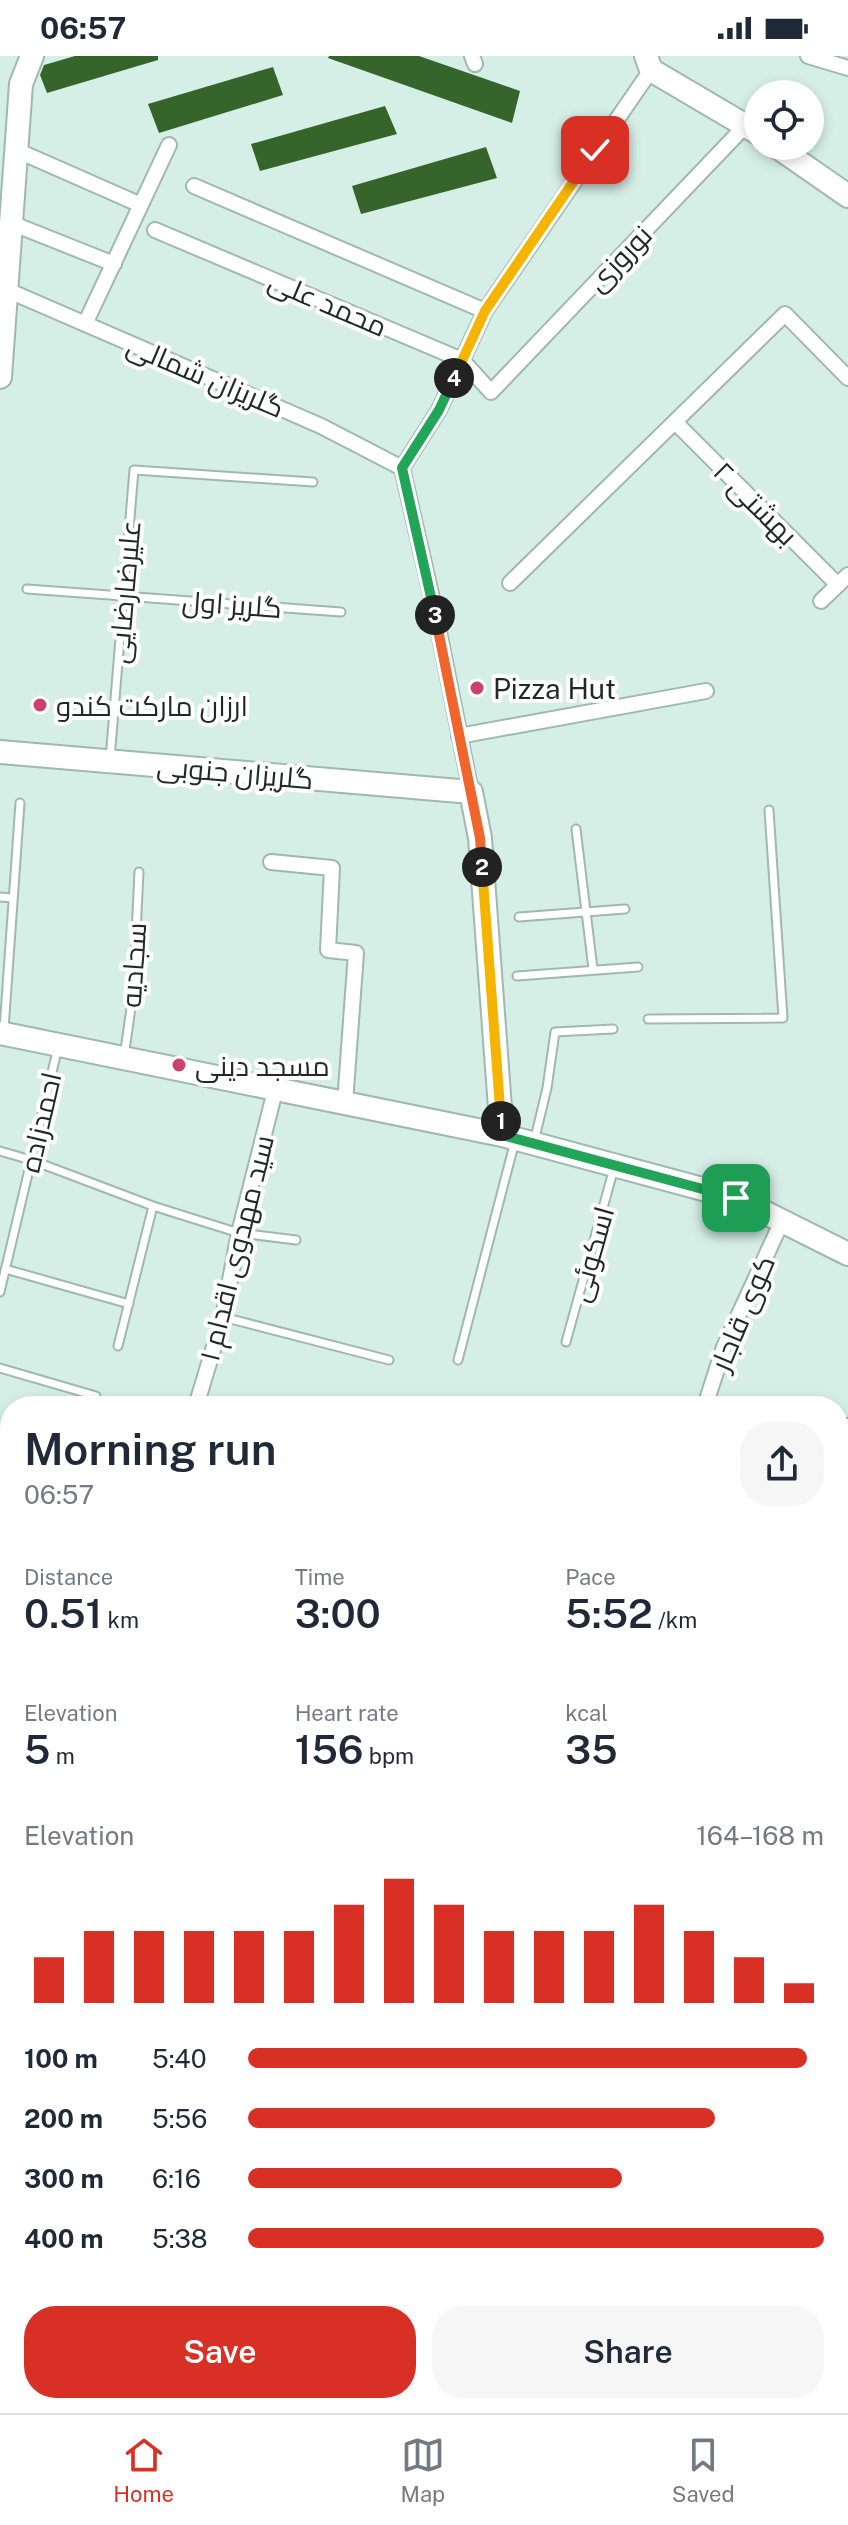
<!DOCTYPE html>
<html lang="en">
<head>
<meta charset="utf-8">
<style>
  :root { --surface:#fff; --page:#f6f6f7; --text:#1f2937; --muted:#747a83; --line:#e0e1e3; --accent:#d93025 }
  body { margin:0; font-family:"Public Sans",Cairo,sans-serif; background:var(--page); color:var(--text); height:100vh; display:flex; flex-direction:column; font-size:30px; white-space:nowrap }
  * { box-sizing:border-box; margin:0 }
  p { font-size:26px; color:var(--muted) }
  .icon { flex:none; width:44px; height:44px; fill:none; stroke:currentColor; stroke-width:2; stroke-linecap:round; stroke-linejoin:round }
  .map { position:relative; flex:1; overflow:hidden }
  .panel { position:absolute; left:0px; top:1340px; width:848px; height:1018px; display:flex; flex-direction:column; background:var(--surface); border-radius:32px 32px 0 0; box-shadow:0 4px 12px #0003 }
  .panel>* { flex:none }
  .fabs { position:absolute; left:744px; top:24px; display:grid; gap:16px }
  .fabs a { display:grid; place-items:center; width:80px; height:80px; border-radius:50%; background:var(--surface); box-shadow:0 4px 12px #0003; font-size:40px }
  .pin { position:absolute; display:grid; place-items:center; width:68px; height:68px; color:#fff; margin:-34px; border-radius:16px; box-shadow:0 4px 12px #0006 }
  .km { position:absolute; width:40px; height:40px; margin:-20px; border-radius:50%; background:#222; color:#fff; font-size:22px; line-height:40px; text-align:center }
  .round { display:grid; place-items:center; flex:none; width:84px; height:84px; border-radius:32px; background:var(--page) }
  .overview { display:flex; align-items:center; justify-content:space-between; height:136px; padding:0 24px }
  h1 { font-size:44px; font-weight:600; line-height:60px }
  .metrics { display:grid; grid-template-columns:repeat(3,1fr); gap:12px; height:136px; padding:8px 24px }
  .metrics div { display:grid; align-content:center }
  .metrics b { font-size:40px; font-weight:600 }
  .metrics small { font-size:22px; font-weight:400 }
  .metrics p { font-size:22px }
  .chart { height:224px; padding:16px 24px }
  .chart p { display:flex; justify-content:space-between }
  .chart svg { width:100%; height:144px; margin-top:8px; stroke:var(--accent); stroke-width:6 }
  .cta { display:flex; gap:16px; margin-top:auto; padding:16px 24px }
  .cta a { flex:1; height:92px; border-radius:32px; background:var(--accent); color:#fff; font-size:32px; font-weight:600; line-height:92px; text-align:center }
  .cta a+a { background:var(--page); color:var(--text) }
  ul { padding:0 24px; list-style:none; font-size:26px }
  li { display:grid; grid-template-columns:128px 96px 1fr; align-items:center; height:60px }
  li i { height:20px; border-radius:10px; background:var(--accent) }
  .status { display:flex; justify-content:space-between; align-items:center; height:56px; padding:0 40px; background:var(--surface); direction:ltr }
  .status svg { height:22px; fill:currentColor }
  .tab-bar { display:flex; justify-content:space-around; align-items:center; height:112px; border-top:2px solid var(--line); background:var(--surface); font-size:22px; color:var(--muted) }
  .tab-bar a { display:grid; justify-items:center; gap:4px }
  .tab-bar .selected { color:var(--accent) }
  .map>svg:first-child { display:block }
  .building { fill:#36652c }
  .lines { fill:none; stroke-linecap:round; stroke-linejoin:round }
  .lane-casing { stroke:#9fb8b0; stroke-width:11 }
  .street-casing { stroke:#9fb8b0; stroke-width:18 }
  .secondary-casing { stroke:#9fb8b0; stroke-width:26 }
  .lane { stroke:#fff; stroke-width:7 }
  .street { stroke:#fff; stroke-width:14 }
  .secondary { stroke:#fff; stroke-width:22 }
  .split-1-casing { stroke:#fff; stroke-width:16 }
  .split-2-casing { stroke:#fff; stroke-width:16 }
  .split-3-casing { stroke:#fff; stroke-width:16 }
  .split-4-casing { stroke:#fff; stroke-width:16 }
  .split-5-casing { stroke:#fff; stroke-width:16 }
  .split-1 { stroke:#22a559; stroke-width:10 }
  .split-2 { stroke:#f5b400; stroke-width:10 }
  .split-3 { stroke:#f0652b; stroke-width:10 }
  .split-4 { stroke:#22a559; stroke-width:10 }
  .split-5 { stroke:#f5b400; stroke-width:10 }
  .poi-dot { fill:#cd406e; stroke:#fff; stroke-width:3 }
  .labels { text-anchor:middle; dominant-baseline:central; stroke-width:8; stroke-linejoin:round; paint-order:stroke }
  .street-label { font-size:28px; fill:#1f2926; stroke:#fff }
  .poi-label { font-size:28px; fill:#1f2926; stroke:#fff; text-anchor:start }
</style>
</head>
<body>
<div class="status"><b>06:57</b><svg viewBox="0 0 49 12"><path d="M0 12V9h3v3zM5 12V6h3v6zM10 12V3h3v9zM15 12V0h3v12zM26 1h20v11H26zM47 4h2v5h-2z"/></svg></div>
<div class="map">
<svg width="848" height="2357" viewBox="0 0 848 2357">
  <rect width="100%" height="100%" fill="#d5efe7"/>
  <!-- building -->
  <path class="building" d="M75,0H158V4L47,37L40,19L44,9Z
    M329,0H419L520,35L512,67L328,2Z
    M273,11L283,39L159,77L148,48Z
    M385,50L397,78L260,115L251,88Z
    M486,91L497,122L361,158L352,130Z"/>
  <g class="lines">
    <!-- lane casing -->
    <g class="lane-casing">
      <path id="lane" d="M27,533L341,556
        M110,703L134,414L313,426
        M576,773L593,913
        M0,841L13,842
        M519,861L625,853
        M517,920L638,911
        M648,963L783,962L769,754
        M4,973L20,747
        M124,1001L133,938L139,816
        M534,1086L547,1032L555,976L613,973
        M0,1095L31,1104L153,1150
        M5,1213L129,1248
        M0,1236L58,991
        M223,1261L389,1304
        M566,1286L614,1112
        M118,1290L153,1150L239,1177L296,1184
        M458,1304L515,1085
        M0,1312L96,1340
        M0,1395L10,1398
        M838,2157H848
        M400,2357L413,2355"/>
    </g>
    <!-- street casing -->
    <g class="street-casing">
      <path id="street" d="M472,0L475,8
        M808,0L848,12
        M16,94L141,149
        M194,130L485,255
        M11,167L114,208
        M155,174L462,304L491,336L746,69
        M7,234L321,370L402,412
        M85,268L169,89
        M675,366L838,529
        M402,412L439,354L485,255L651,14
        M402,412L434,551L471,736
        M510,527L785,258L848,322
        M821,545L848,519
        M459,680L706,635
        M271,806L332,812L328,894L356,897L345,1047
        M196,1350L223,1261L239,1177L275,1035
        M705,1350L724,1291L782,1165
        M838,1515H848
        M838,1640H848
        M0,1684L10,1687
        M838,1762H848
        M838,1885H848
        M838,2006H848
        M0,2277L10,2278
        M838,2286L848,2285
        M571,2348L573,2357"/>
    </g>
    <!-- secondary casing -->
    <g class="secondary-casing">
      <path id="secondary" d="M646,0L651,14L758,77
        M776,90L848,140
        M0,321L21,28L32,0
        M0,696L471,736L480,782L502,1079
        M0,977L502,1079L736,1142L848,1198
        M838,1374H848
        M0,1533H10
        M0,1862L10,1865
        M838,2068H848
        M140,2357L142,2348"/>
    </g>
    <!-- lane -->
    <use href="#lane" class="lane"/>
    <!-- street -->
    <use href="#street" class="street"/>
    <!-- secondary -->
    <use href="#secondary" class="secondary"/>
  </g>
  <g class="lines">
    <!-- split-1 casing -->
    <g class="split-1-casing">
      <path id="split-1" d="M501,1065L502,1079L736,1142"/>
    </g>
    <!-- split-2 casing -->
    <g class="split-2-casing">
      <path id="split-2" d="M482,811L501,1065"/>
    </g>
    <!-- split-3 casing -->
    <g class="split-3-casing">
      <path id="split-3" d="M435,559L480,782L482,811"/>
    </g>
    <!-- split-4 casing -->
    <g class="split-4-casing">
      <path id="split-4" d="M435,559L402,412L439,354L454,322"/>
    </g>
    <!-- split-5 casing -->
    <g class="split-5-casing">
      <path id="split-5" d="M454,322L485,255L595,94"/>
    </g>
    <!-- split-1 -->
    <use href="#split-1" class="split-1"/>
    <!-- split-2 -->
    <use href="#split-2" class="split-2"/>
    <!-- split-3 -->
    <use href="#split-3" class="split-3"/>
    <!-- split-4 -->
    <use href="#split-4" class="split-4"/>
    <!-- split-5 -->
    <use href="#split-5" class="split-5"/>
  </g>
  <!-- markers -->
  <g class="poi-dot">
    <circle cx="477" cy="632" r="8"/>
    <circle cx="40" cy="649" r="8"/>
    <circle cx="179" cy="1009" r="8"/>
  </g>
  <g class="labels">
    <!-- street labels -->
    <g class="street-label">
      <text transform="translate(619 202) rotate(-46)">نوروزی</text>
      <text transform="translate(328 247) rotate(23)">محمد علی</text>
      <text transform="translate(206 320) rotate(23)">گلریزان شمالی</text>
      <text transform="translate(756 447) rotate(45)">بهشتی ۲</text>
      <text transform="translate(124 536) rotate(-85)">علیرضارضایی</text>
      <text transform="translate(232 548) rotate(4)">گلریز اول</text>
      <text transform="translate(235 716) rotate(5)">گلریزان جنوبی</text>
      <text transform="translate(133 909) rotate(-86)">سجادیه</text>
      <text transform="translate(40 1066) rotate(-77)">احمدزاده</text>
      <text transform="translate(236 1192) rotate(-76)">سید مهدوی اقدام ۱</text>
      <text transform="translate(591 1198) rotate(-74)">اسکوئی</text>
      <text transform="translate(742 1257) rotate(-67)">کوی قاجار</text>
    </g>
    <!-- poi labels -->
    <g class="poi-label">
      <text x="493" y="632">Pizza Hut</text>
      <text x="56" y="649">ارزان مارکت کندو</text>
      <text x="195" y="1009">مسجد دینی</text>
    </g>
  </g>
</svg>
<div class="fabs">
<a><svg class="icon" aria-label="locate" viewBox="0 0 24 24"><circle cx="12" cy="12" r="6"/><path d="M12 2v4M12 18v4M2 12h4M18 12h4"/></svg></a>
</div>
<div class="pin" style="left:736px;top:1142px;background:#1e9e55"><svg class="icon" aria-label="arrive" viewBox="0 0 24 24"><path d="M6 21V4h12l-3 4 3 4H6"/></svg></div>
<div class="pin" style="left:595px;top:94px;background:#d93025"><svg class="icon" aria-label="check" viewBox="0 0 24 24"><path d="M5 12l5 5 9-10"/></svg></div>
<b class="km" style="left:501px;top:1065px">1</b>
<b class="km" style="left:482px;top:811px">2</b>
<b class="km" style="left:435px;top:559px">3</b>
<b class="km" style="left:454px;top:322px">4</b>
<section class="panel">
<div class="overview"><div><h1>Morning run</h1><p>06:57</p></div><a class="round"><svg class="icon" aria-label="share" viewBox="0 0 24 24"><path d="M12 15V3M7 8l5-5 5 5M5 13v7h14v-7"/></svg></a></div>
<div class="metrics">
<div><p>Distance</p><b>0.51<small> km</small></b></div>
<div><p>Time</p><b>3:00</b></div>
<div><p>Pace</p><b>5:52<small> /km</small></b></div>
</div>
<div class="metrics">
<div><p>Elevation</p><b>5<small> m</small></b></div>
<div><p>Heart rate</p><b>156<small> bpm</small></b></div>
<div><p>kcal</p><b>35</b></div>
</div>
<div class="chart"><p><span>Elevation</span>164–168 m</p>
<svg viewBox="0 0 160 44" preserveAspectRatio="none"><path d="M5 44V30M15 44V22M25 44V22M35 44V22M45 44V22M55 44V22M65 44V14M75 44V6M85 44V14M95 44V22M105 44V22M115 44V22M125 44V14M135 44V22M145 44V30M155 44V38"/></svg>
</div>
<ul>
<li><b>100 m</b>5:40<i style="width:97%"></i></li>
<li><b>200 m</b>5:56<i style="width:81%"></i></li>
<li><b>300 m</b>6:16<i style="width:65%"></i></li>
<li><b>400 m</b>5:38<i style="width:100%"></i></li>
</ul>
<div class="cta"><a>Save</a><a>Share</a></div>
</section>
</div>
<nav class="tab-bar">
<a class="selected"><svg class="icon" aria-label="home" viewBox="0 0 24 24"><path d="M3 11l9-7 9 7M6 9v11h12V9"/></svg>Home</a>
<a><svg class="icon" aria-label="map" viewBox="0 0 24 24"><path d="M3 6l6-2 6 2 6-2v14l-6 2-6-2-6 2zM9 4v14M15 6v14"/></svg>Map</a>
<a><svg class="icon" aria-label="saved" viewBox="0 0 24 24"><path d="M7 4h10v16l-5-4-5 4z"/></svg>Saved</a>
</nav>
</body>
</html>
